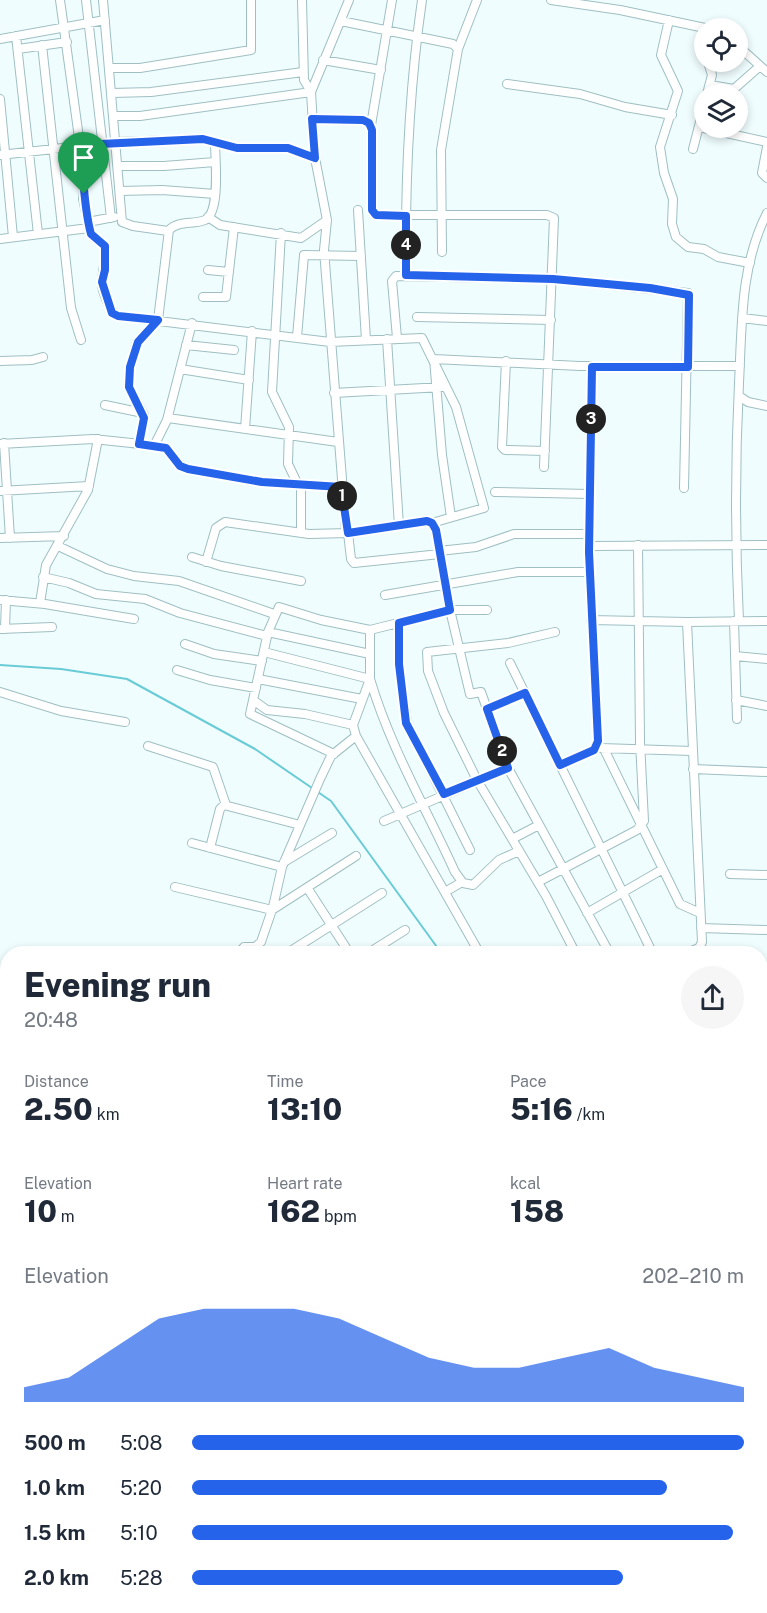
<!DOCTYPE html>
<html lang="en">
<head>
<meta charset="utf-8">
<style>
  :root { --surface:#fff; --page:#f6f6f7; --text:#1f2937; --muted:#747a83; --accent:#2563eb }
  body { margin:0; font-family:"Public Sans",sans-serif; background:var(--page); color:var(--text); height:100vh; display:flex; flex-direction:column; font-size:22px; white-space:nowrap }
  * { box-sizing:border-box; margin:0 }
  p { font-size:20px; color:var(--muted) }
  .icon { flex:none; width:33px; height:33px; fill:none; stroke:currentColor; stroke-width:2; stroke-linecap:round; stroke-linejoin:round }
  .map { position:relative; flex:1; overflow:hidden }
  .drawer { position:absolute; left:0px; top:946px; width:768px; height:668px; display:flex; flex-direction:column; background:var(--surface); border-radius:24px 24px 0 0; box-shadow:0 3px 9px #0003 }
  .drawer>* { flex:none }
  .tools { position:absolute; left:694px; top:18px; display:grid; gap:12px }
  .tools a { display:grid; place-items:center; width:54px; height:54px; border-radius:50%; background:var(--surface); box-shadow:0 3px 9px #0003; font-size:30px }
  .pin { position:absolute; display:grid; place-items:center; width:51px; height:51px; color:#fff; margin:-62px -26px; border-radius:50% 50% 50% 0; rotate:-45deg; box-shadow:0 0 6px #0007 }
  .pin .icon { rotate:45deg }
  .km { position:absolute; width:30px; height:30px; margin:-15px; border-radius:50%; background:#222; color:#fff; font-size:16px; line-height:30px; text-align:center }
  .round { display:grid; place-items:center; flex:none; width:63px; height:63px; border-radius:32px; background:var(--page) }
  .headline { display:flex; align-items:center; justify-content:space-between; height:102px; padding:0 24px }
  h1 { font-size:33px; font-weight:800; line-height:45px }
  .figures { display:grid; grid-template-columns:repeat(3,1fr); gap:9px; height:102px; padding:6px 24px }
  .figures div { display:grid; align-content:center }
  .figures b { font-size:30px; font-weight:800 }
  .figures small { font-size:16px; font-weight:400 }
  .figures p { font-size:16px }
  .chart { height:168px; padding:12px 24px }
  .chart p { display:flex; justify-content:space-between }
  .chart svg { width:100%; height:108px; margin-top:6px; fill:var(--accent); opacity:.7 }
  ul { padding:0 24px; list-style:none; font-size:20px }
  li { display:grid; grid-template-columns:96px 72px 1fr; align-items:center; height:45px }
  li i { height:15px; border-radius:8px; background:var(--accent) }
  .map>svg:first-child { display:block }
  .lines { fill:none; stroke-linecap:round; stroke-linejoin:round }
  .stream { stroke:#68cbd5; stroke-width:2 }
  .minor-casing { stroke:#9fbfc3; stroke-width:10 }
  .tertiary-casing { stroke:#9fbfc3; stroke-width:12 }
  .trunk-casing { stroke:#176c74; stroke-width:15 }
  .minor { stroke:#fff; stroke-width:8 }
  .tertiary { stroke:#fff; stroke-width:9 }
  .trunk { stroke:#4cb0ba; stroke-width:12 }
  .route-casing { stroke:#fff; stroke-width:12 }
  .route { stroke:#2563eb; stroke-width:8 }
</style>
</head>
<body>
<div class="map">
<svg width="767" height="1613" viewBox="0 0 767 1613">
  <rect width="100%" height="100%" fill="#f0fdfe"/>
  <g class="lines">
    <!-- stream -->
    <path class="stream" d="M0,665L61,669L127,679L255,749L331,801L442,954
      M760,1367L767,1376"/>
    <!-- minor casing -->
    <g class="minor-casing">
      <path id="minor" d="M60,0L84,174L83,199L90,230L92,236L105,246C106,259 103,269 102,281C101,290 110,312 118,316L330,342L422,338L456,407L484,508L432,523
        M86,0L111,218
        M103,0L122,222L133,226L168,231
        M349,0L311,92L315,158L327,220L324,250L346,530L352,533L427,521L432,523L436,529L450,610H487
        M551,0L620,10L705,28
        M669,20L661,55L678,91L660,147L664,173L673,199L672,224L676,237L688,247L704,249L718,257L750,263
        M341,21L453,44L458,49L441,150L442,252
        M16,36L38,234
        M0,39L105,20
        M42,45L71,308L81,340
        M738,46L767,72
        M18,49L67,42
        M458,49L477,0
        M323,60L381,70
        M110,68H140L251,50V0
        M507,84L580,94L625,107L672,115
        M710,85L734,89L760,66
        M112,93L151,92L303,72
        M707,94L712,75L708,62
        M0,99L13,237
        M114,116H140L311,92L304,80L302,0
        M312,119L363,120L369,123L372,130V210L376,215H547L554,218L544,467
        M371,125L392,0
        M699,127L767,142
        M767,147L762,173L767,178
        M693,149L705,103
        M0,155L116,142L203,139L237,148H288L315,158
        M118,166H164L215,162
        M120,191L162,190L215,194
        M358,210L366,340
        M208,217L220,225L301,238L327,220
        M88,222L114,217
        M281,233L272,392L289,427L288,464L298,485
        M0,239L89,228
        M208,270L229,272
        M406,275C405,184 409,90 422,0
        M203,297H226L234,227
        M417,317L551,320
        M742,318L767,321
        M297,337L304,255L361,256
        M397,338L392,281L396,276L553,279L688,293L684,488
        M387,339L399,526
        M186,345L234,350
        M0,361L32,360L43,357
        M506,361L502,447L505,450L545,451
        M180,369L249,380
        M334,393L442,387
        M739,396L748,402L767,406
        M105,405L143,413
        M168,418L338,442
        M245,429L252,331
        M4,443L10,538
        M0,444L93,439L160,446C173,451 175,465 188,469L262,482L341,487
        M139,444L144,415L129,387L130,367L137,342L158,320L169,230C179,220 193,225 205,220C221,212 215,158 215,142
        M154,446L167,420L192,323
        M301,486V533
        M0,491L89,486
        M495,492L590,494
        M451,517L442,455L434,359L580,366H740
        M0,538L64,536
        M58,546L107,569L134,576L179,581L274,614
        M589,546L767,545
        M439,551L476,547L514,534H589
        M192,557L221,566L301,581
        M206,562L216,528L225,522L309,534L348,533L351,559L354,563L440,554
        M43,577L69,583L96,594L145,599L180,613L267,636
        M385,595L518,572H589
        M0,600L45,604L134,619
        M40,603L46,565L88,490L98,439
        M591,620L687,622
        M734,621L737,719
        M739,621C735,541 735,463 739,383C742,325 740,266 767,213
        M399,623V664L407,723L470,850
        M0,629L52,627
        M5,629L6,600
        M268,632L279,607L321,620L370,630
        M555,632L508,643L427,652L428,671L444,713L477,780L546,896L576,954
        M185,644L214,654L262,661
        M264,652L370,679C390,747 426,808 455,872L463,883L473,885L499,860L519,851
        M735,656L767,659
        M510,663L653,954
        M177,670L210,680L256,688
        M258,679L362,699
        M0,692L61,711L125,722
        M253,700L267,710L305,714L353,725
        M736,700L767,706
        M487,709L525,693
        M356,736L480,954
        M148,746L213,767L226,805
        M601,748L692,751
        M604,749L680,904L700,913
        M334,754L250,714L268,632L370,654
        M560,765L594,750L598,741L589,552L592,367
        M693,769L767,772
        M384,821L508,768
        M512,839L539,825
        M192,843L282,867
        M210,848L220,809L224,805L300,825
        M284,862L332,833
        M730,874L767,875
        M538,882L637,830L644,821L640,742L638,545
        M175,887L272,910L356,856
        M308,889L350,954
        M445,892L462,882
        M587,913L663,869
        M701,928L767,930
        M238,954L244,947H255L261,942L273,907L282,867L320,779L331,756L356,736L353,725L370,679V630L450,610L470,694L481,692L508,768L610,954
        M286,954L382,893
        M367,954L405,930
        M684,954L699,948L702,942L687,622L767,621
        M760,980L767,979
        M0,1030L8,1032
        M760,1030L767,1016
        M0,1076L8,1078
        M0,1097L8,1099
        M760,1100L767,1099
        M0,1113L8,1115
        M760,1153L767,1154
        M0,1156L8,1131
        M760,1173V1174
        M0,1206L8,1209
        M760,1208H767
        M760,1243L767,1242
        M760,1256L767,1271
        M760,1348L767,1356
        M4,1508L3,1459L8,1426
        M0,1550H8
        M0,1604H8
        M66,1606V1613
        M118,1606V1613
        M187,1606V1613
        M345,1609V1613
        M263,1613V1606
        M317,1613L318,1606
        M509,1613L510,1606
        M691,1613L692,1606"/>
    </g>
    <!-- tertiary casing -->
    <g class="tertiary-casing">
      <path id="tertiary" d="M0,1297L8,1299
        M0,1342L8,1344
        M760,1453L767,1455
        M760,1498L767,1499"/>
    </g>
    <!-- trunk casing -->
    <g class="trunk-casing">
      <path id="trunk" d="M0,1314L8,1316
        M0,1327L8,1329
        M760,1471L767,1472
        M760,1487L767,1488"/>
    </g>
    <!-- minor -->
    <use href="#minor" class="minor"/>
    <!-- tertiary -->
    <use href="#tertiary" class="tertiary"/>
    <!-- trunk -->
    <use href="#trunk" class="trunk"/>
  </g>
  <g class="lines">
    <!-- route casing -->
    <g class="route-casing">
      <path id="route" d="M312,119L363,120L369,123L372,130V210L376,215L406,216V275L553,279L650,288L689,295L688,367H592L589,552L598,741L594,750L560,765L525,693L487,709L508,768L444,794L406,723L399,664V623L450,610L436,530L432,523L427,521L348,533L341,487L262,482L188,469L180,466L166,448L139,444L144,418L129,387L130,367L138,342L158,320L118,316L112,313L102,282L105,270V246L91,234C83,205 84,175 80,145L203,139L237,148H288L315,158Z"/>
    </g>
    <!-- route -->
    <use href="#route" class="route"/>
  </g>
</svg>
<div class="tools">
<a><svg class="icon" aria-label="locate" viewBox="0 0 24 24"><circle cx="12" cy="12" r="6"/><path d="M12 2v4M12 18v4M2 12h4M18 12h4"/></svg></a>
<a><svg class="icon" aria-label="layers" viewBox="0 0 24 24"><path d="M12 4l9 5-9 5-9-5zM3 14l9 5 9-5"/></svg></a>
</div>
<div class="pin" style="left:84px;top:194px;background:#1e9e55"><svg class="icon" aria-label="arrive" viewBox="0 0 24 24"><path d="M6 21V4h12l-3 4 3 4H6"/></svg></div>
<b class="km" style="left:342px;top:496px">1</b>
<b class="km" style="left:502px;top:751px">2</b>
<b class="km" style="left:591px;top:419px">3</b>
<b class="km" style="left:406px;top:245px">4</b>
<section class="drawer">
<div class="headline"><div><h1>Evening run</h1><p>20:48</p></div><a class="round"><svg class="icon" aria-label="share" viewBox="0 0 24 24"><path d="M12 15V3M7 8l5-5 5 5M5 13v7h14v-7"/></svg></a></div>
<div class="figures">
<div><p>Distance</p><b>2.50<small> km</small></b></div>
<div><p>Time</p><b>13:10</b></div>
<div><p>Pace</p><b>5:16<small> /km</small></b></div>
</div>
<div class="figures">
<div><p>Elevation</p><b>10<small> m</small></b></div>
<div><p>Heart rate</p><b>162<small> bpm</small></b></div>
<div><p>kcal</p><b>158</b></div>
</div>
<div class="chart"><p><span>Elevation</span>202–210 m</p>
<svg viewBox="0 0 160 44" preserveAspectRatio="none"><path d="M0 44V38L10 34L20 22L30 10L40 6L50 6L60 6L70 10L80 18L90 26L100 30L110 30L120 26L130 22L140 30L150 34L160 38V44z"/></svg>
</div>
<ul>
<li><b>500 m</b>5:08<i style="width:100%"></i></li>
<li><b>1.0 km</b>5:20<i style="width:86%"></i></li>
<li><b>1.5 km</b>5:10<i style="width:98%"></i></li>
<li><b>2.0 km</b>5:28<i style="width:78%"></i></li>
</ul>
</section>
</div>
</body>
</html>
